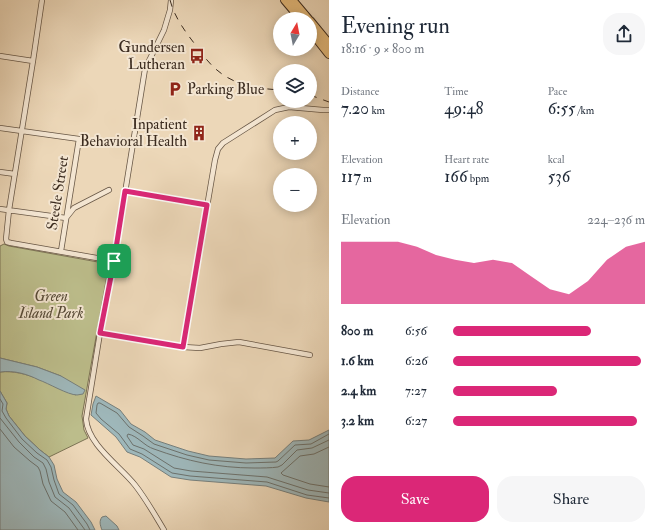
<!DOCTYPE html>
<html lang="en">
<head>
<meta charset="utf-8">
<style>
  :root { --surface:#fff; --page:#f6f6f7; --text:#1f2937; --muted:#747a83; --accent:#db2777 }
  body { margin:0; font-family:"IM FELL Double Pica",serif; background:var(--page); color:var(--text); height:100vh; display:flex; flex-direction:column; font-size:15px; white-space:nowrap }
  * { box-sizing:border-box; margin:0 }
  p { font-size:13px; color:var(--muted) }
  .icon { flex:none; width:22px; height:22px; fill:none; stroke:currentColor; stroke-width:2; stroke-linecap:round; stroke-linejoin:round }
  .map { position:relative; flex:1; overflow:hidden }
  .side { display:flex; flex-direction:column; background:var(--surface); width:328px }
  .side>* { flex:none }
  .needle { width:26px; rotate:10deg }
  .tools { position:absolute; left:273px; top:12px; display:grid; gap:8px }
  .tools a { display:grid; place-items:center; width:44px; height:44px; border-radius:50%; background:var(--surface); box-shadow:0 2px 10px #0003; font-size:20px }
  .pin { position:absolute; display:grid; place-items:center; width:34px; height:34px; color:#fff; margin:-17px; border-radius:8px; box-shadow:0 2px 6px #0006 }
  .round { display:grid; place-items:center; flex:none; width:42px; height:42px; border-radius:16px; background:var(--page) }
  .head { display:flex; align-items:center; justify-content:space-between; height:68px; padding:0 12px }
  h1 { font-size:22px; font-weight:600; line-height:30px }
  .figures { display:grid; grid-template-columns:repeat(3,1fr); gap:6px; height:68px; padding:4px 12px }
  .figures div { display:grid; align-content:center }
  .figures b { font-size:17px; font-weight:600 }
  .figures small { font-size:11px; font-weight:400 }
  .figures p { font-size:11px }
  .chart { height:112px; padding:8px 12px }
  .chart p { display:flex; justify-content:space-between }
  .chart svg { width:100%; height:72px; margin-top:4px; fill:var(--accent); opacity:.7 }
  .cta { display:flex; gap:8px; margin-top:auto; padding:8px 12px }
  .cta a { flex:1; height:46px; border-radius:16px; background:var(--accent); color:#fff; font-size:16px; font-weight:600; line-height:46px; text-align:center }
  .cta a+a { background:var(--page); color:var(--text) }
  ul { padding:0 12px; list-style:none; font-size:13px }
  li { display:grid; grid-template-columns:64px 48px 1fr; align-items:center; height:30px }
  li i { height:10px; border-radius:5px; background:var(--accent) }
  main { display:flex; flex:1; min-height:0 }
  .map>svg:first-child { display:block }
  .green { fill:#bcbd8b; stroke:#7c7455 }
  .water { fill:#9eb7ba; stroke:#767f7c }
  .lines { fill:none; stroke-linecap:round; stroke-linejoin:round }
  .shore { stroke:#6c716c; stroke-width:1 }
  .street-casing { stroke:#675645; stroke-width:6 }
  .highway-casing { stroke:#3b2b1f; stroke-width:10 }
  .street { stroke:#f3e5d1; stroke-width:4.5 }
  .highway { stroke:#e6bc7c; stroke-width:8 }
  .rail { stroke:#3b2b1f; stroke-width:1; stroke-dasharray:7 7; stroke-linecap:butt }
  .route-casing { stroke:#fff; stroke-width:8 }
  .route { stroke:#db2777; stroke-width:5 }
  .labels { text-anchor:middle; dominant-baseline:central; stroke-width:4; stroke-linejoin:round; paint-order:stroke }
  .poi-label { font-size:15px; fill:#3b2b1f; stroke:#f3e5d1; text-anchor:end }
  .street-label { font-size:15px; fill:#3b2b1f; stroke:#f3e5d1 }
  .park-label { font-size:15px; font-style:italic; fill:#554835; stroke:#f3e5d1 }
</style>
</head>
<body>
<main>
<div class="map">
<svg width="329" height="530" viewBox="0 0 329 530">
  <rect width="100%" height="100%" fill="#ecd7b8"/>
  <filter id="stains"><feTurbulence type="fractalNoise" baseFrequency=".005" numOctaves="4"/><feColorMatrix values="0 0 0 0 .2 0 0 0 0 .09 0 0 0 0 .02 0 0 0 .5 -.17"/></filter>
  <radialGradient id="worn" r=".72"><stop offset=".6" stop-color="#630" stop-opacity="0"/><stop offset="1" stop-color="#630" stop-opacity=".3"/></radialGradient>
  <!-- green -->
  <path class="green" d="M4,244L9,246L109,264L82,416L84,430L88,438L49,457L40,450L25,436L9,416L6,409L7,403L0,391V372C26,369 52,386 76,395L61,376L37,367L0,358V246Z"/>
  <!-- water -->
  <path class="water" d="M0,358L37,367L61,376L85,390L83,394C81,394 79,395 77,395C68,395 48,383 39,380C27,374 14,370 0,372Z
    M0,391L7,403L6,409L9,416L25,436L40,450L49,457L54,465L57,479L63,492L76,502L91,522L95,530H0Z
    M96,396L120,410L131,424L145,432L155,440L188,451L209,456L246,459L275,458L293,441L309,440L329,430V502L306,498L266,486L190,480L171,477L140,457L127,452L116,437L91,415L93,404Z
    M106,516L117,526L119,530H102C100,525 99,521 102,517Z"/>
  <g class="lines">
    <!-- shore -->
    <path class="shore" d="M0,399L3,404L2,411L6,418L22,439L37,453L47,460L51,467L54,480L59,494L73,505L87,524L90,530
      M0,418L19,442L34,457L43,463L46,469L49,482L55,497L69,508L85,530
      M0,429L14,447L30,461L38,467L40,471L43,484L51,501L65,512L78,530
      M329,434L311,444L295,445L278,461L276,462L246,463L209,460L187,455L154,444L143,436L129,427L117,413L100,403H98L97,405L96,413L101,419L119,434L130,449L142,454L172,473L190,476L267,482L307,495L329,498
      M329,440L312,448L297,450L282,465L278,467C271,468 262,468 254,468C218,468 187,461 154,449C144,446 138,436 128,434L127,436L133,445L144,449L174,468L191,471L267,477L308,490L329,493
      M329,447L314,454L300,456L281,473L283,475L310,484L329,487"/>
    <!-- street casing -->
    <g class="street-casing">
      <path id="street" d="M42,0L33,61L9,210L6,239L7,242L11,243L114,261
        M0,56L33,61
        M0,128L79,139L61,251
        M0,172L15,174
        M125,191L207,205
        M0,209L66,218L74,208L109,190
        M100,333L183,347L200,348L221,344L239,342L310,355
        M183,347L215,160L218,149L223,143L275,110L289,107L323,110H329
        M164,530C155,515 146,499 135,485C120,466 88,445 86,419L100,333L114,261L145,69L164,30L170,10L171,0"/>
    </g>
    <!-- highway casing -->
    <g class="highway-casing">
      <path id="highway" d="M285,0L301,19
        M292,0L308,19
        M310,21L329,44
        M310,30L329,54"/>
    </g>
    <!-- street -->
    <use href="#street" class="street"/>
    <!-- highway -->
    <use href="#highway" class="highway"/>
    <!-- rail -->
    <path class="rail" d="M170,0C174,16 184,30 194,43C199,49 203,55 207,60C227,84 251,88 280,90
      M310,95L329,102"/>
  </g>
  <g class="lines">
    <!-- route casing -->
    <g class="route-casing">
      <path id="route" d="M125,191L207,205L183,347L100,333L114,261Z"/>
    </g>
    <!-- route -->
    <use href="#route" class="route"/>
  </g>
  <!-- icons -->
  <defs>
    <g id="bus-bare" transform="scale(1.2)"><path d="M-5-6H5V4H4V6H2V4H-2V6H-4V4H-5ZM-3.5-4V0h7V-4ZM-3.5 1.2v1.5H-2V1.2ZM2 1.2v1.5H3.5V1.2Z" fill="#8f2418" stroke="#f3e5d1" stroke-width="2.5" paint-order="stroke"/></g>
    <g id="parking-bare" transform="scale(1.2)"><path d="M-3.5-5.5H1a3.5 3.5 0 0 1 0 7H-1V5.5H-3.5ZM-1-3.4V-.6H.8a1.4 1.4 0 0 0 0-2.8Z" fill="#8f2418" stroke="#f3e5d1" stroke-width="2.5" paint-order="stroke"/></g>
    <g id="building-bare" transform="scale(1.2)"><path d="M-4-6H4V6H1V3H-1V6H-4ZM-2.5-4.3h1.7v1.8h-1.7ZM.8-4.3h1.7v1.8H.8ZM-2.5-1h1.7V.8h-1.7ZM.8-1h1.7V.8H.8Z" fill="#8f2418" stroke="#f3e5d1" stroke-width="2.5" paint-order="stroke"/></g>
  </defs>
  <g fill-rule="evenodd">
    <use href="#bus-bare" x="197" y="56"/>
    <use href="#parking-bare" x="175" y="89"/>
    <use href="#building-bare" x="199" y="133"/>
  </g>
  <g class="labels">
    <!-- poi labels -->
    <g class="poi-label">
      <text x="185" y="47">Gundersen<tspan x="185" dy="17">Lutheran</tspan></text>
      <text x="187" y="89" text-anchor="start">Parking Blue</text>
      <text x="187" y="124">Inpatient<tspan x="187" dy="17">Behavioral Health</tspan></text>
    </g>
    <!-- street labels -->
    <g class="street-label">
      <text transform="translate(58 193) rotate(-81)">Steele Street</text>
    </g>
    <!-- park labels -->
    <g class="park-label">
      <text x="51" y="296">Green<tspan x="51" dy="17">Island Park</tspan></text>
    </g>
  </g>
  <rect width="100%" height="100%" filter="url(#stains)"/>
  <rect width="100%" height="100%" fill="url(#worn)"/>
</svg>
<div class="tools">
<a><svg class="needle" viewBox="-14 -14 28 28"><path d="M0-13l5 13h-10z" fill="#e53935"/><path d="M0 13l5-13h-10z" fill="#747a83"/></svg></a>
<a><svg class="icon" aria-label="layers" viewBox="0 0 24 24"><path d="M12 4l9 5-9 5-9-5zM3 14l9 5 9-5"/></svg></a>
<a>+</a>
<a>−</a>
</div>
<div class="pin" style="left:114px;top:261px;background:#1e9e55"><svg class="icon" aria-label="arrive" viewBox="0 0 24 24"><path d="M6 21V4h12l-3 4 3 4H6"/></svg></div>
</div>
<section class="side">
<div class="head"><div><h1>Evening run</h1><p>18:16 · 9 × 800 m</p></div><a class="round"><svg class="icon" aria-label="share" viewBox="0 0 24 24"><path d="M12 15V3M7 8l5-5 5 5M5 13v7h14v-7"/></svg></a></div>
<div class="figures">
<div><p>Distance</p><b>7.20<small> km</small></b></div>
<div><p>Time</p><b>49:48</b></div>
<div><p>Pace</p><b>6:55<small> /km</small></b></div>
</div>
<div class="figures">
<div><p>Elevation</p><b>117<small> m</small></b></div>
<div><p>Heart rate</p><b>166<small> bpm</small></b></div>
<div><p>kcal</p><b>536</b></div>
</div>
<div class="chart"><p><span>Elevation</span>224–236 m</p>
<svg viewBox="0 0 160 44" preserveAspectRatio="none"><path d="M0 44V6L10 6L20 6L30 6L40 9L50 14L60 17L70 19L80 17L90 19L100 27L110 35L120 38L130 30L140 17L150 9L160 6V44z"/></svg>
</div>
<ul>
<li><b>800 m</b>6:56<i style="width:72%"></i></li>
<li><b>1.6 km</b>6:26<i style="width:98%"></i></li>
<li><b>2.4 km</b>7:27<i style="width:54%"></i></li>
<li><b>3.2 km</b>6:27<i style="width:96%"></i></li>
</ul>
<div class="cta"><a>Save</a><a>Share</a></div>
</section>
</main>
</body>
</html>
